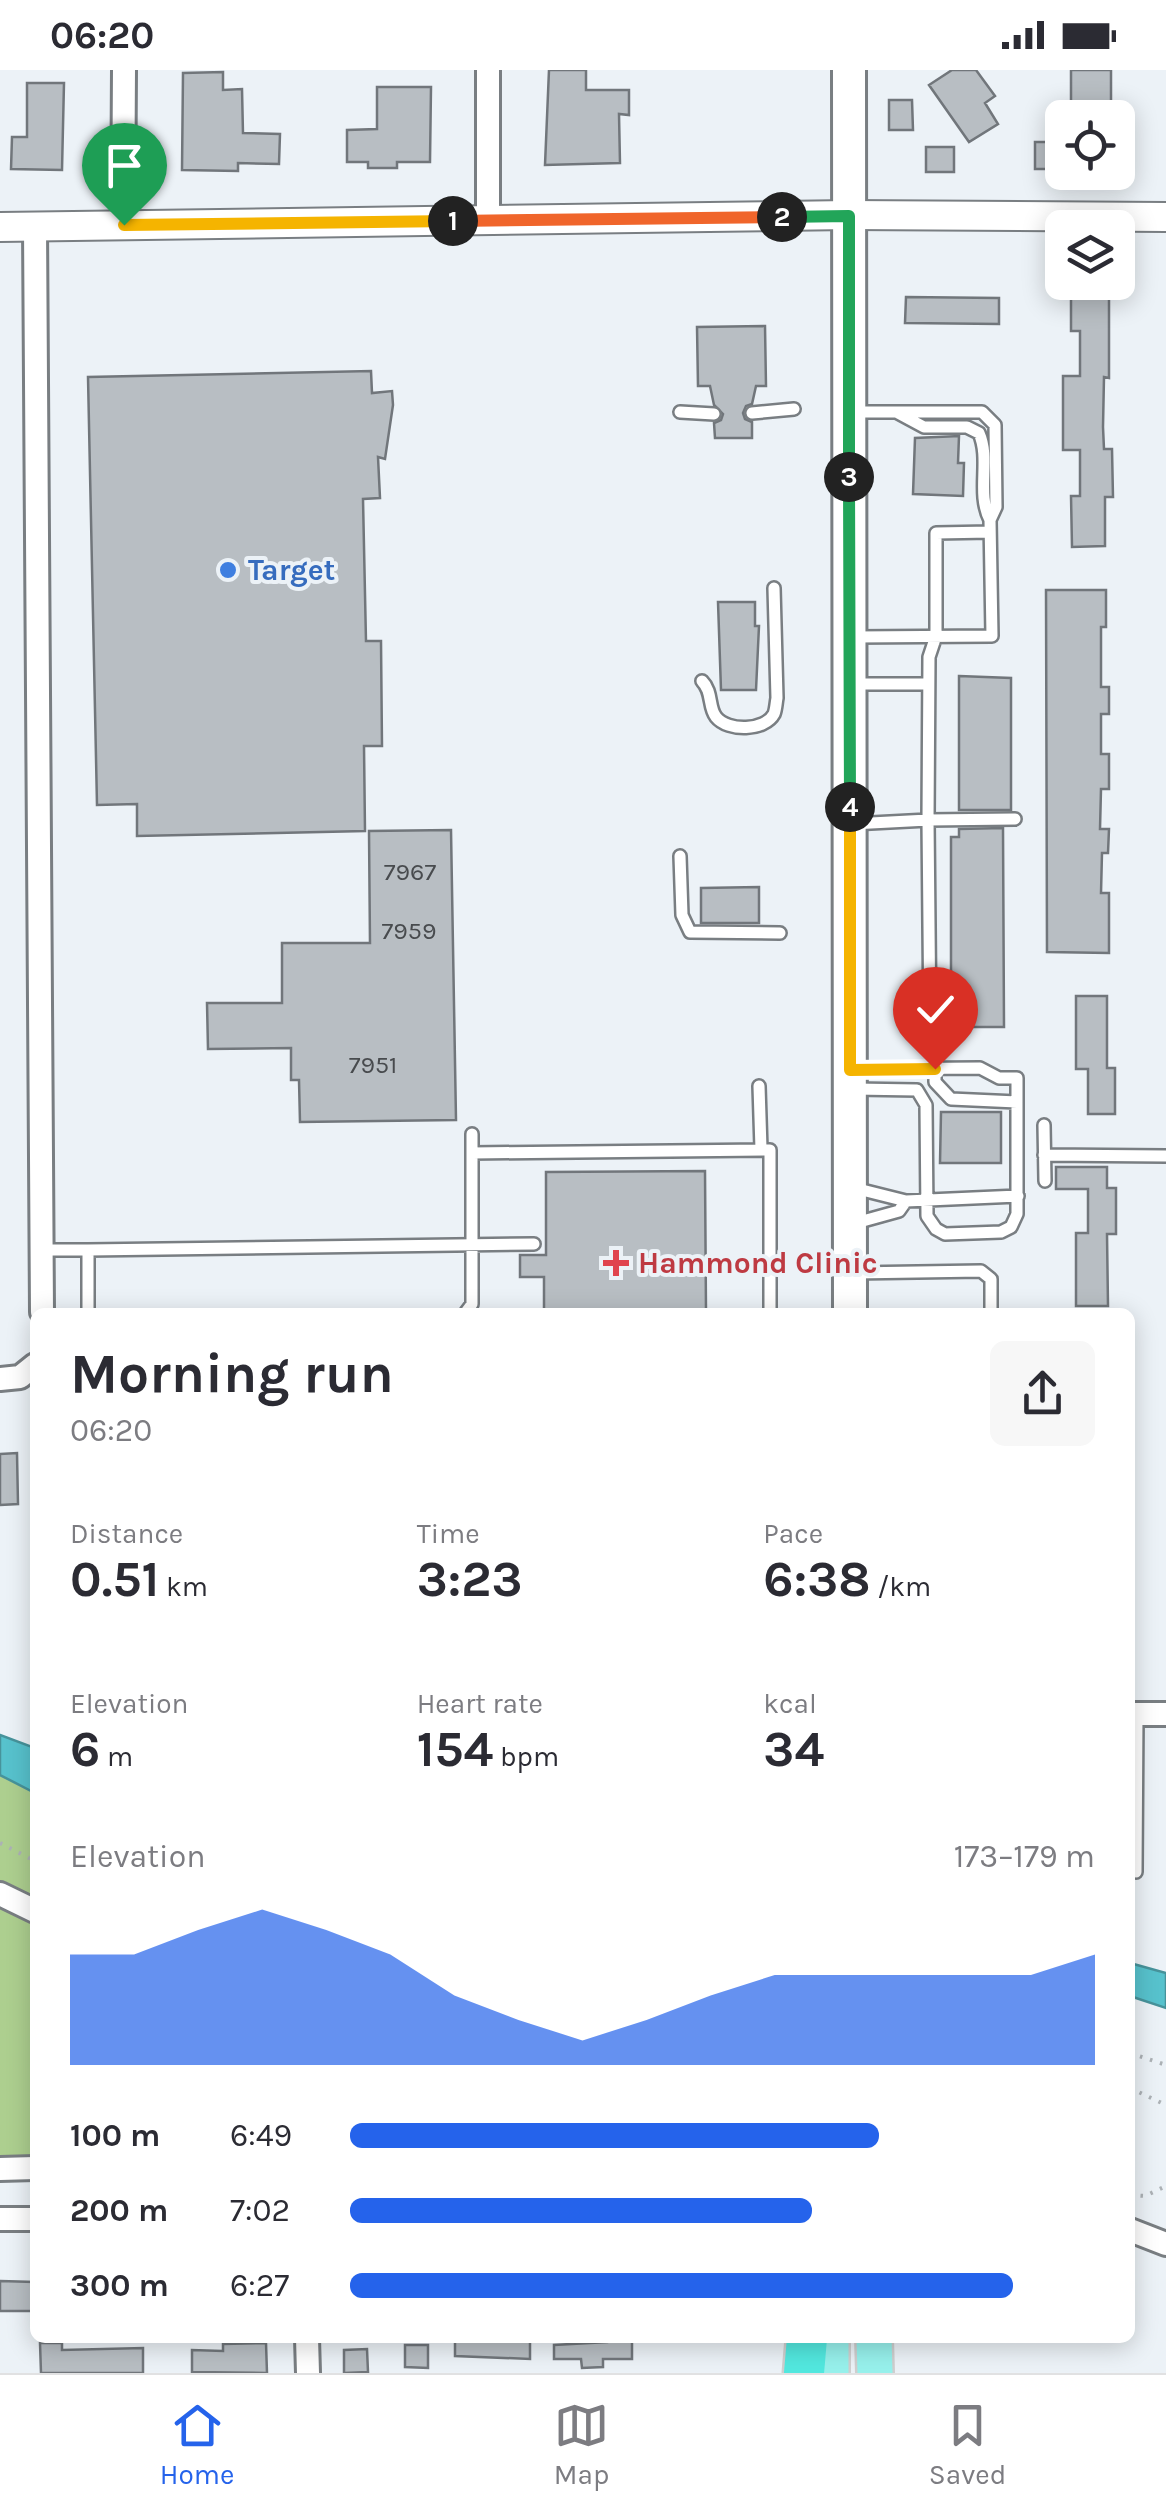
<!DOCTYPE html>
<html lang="en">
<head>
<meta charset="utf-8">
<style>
  :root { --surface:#fff; --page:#f7f7f7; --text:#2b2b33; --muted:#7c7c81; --line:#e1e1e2; --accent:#2563eb }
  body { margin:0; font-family:Karla,sans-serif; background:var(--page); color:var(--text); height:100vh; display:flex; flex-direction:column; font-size:38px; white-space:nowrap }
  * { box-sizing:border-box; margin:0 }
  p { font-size:32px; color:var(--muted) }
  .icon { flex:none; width:55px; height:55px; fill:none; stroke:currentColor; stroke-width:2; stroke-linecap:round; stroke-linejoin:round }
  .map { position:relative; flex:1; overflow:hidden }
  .panel { position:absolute; left:30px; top:1238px; width:1105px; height:1035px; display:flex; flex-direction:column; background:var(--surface); border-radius:15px; box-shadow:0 5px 25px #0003 }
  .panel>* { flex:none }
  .buttons { position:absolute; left:1045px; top:30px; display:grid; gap:20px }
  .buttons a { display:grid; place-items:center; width:90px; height:90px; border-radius:15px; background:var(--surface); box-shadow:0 5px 25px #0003; font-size:50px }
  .pin { position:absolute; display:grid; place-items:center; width:85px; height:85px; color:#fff; margin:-102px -42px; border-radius:50% 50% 50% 0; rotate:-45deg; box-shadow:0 0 10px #0007 }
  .pin .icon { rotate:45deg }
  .km { position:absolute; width:50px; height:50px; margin:-25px; border-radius:50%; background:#222; color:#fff; font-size:28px; line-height:50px; text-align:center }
  .round { display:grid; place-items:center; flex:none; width:105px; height:105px; border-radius:15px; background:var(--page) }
  .overview { display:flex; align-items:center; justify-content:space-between; height:170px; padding:0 40px }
  h1 { font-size:55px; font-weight:700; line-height:75px }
  .metrics { display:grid; grid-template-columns:repeat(3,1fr); gap:15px; height:170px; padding:10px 40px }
  .metrics div { display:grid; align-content:center }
  .metrics b { font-size:50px; font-weight:700 }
  .metrics small { font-size:28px; font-weight:400 }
  .metrics p { font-size:28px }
  .chart { height:280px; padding:20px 40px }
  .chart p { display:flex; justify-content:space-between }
  .chart svg { width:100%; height:180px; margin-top:10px; fill:var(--accent); opacity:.7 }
  ul { padding:0 40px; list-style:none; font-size:32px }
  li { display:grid; grid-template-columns:160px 120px 1fr; align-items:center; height:75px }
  li i { height:25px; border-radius:12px; background:var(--accent) }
  .status { display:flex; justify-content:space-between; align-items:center; height:70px; padding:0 50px; background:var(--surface); direction:ltr }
  .status svg { height:28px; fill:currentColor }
  .menu { display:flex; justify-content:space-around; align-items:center; height:140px; border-top:2px solid var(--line); background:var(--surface); font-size:28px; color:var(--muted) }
  .menu a { display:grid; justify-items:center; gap:5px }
  .menu .on { color:var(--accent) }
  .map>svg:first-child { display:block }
  .green { fill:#adcf8f }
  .water { fill:#57c2cd; stroke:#47939b; stroke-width:2.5 }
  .building { fill:#b8bec3; stroke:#71767b; stroke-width:2.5 }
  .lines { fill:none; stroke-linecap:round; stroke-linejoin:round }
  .service-casing { stroke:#797e82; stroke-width:16 }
  .minor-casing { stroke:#797e82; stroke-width:28 }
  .tertiary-casing { stroke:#797e82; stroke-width:32 }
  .secondary-casing { stroke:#797e82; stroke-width:38 }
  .primary-casing { stroke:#cfcfcf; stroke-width:40 }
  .motorway-casing { stroke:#cfcfcf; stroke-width:45 }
  .path { stroke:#acb1b5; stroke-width:4; stroke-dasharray:2.5 8; stroke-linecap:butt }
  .service { stroke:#fff; stroke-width:11 }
  .minor { stroke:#fff; stroke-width:22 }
  .tertiary { stroke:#fff; stroke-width:28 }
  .secondary { stroke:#fff; stroke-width:32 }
  .primary { stroke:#97f1ec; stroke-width:35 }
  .motorway { stroke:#52e8df; stroke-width:40 }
  .split-1-casing { stroke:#fff; stroke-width:20 }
  .split-2-casing { stroke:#fff; stroke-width:20 }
  .split-3-casing { stroke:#fff; stroke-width:20 }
  .split-4-casing { stroke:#fff; stroke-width:20 }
  .split-5-casing { stroke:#fff; stroke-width:20 }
  .split-1 { stroke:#f5b400; stroke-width:12 }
  .split-2 { stroke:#f0652b; stroke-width:12 }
  .split-3 { stroke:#22a559; stroke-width:12 }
  .split-4 { stroke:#22a559; stroke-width:12 }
  .split-5 { stroke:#f5b400; stroke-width:12 }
  .shop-dot { fill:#3f7fe0; stroke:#ecf2f7; stroke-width:4 }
  .health-dot { fill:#e0444e; stroke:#ecf2f7; stroke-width:4 }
  .labels { text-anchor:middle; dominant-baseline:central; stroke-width:8; stroke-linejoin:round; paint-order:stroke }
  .number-label { font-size:25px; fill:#484b4e }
  .shop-label { font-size:30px; font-weight:bold; fill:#366cbe; stroke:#ecf2f7; text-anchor:start }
  .health-label { font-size:30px; font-weight:bold; fill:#be3a42; stroke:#ecf2f7; text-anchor:start }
</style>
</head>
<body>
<div class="status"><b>06:20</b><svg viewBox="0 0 49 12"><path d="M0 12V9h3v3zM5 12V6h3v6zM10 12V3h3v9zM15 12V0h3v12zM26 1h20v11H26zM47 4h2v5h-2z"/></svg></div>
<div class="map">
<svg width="1166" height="2303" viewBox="0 0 1166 2303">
  <rect width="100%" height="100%" fill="#ecf2f7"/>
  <!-- green -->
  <path class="green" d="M0,1705L35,1723V2090L0,2091Z"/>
  <!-- water -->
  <path class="water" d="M0,1665L35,1678V1723L0,1705Z
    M1130,1893L1166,1903V1938L1130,1926Z"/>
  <!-- building -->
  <path class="building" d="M549,0H586V20H629V45L619,44L620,93L545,95Z
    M952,0H976L995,26L985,33L998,54L969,72L929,15Z
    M1071,0H1111V39L1071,38Z
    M223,2V20L242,19L243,63L280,64L279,94L238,93V101L182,100L183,3Z
    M27,13H64L62,100L11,99L12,67H27Z
    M377,17H431L430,92H397V98H368V92H347V60L377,59Z
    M889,30H912L913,60H889Z
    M1035,72H1058V99H1035Z
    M926,77H954V102H926Z
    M1071,212H1109V308L1104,307L1103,357L1104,379H1112L1113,427H1105V476L1072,477L1071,426H1080V380H1063V306H1080V261H1071Z
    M906,227L999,228V254L905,253Z
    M765,256L766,316H756L752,334L746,336L743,343L745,349L752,352V368H715L714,353L721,350L723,344L714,335L710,316H698L697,257Z
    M371,301L372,323L392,321L393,335L385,389L378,387L380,428L363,429L366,571H381L382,676H364L365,761L137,766V734L97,735L88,307Z
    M959,366L958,393H964L963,426L913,424L915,368Z
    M1046,520H1106V557H1101V617H1109V644H1101V684H1109V719H1101L1100,759H1109L1108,783H1102L1101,823H1109V883L1047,882Z
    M718,532H755V556H759L756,620H721Z
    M959,606L1011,608V740H959Z
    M1003,758L1004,957H951V767H959V759Z
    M451,760L456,1050L300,1052L299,1010H291V978L208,979L207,933H282V873H370L369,761Z
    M759,817V853H701V818Z
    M1076,926H1107V998H1115V1044H1088V999H1076Z
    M941,1042H1001V1093H940Z
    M1056,1097H1107V1118H1116V1164H1107L1108,1236H1076V1163H1088V1119H1056Z
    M705,1101L706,1242H544V1207H520V1185H546V1102Z
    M17,1383L18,1434L0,1435V1384Z
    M0,2211L35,2212V2241H0Z
    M455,2268H530V2289L455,2286Z
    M607,2268H632V2289H603V2297L582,2298L581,2289H554V2275L607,2272Z
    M40,2273H62V2280L143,2278V2303H41Z
    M266,2273L267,2303L192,2302V2280L223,2281V2274Z
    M405,2275H428V2298L405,2297Z
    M367,2279L368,2302L344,2303V2280Z"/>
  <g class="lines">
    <!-- service casing -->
    <g class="service-casing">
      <path id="service" d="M680,342L714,344
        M854,342H982L995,355L996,437L990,450L992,566L855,567
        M752,343L794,339
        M898,343L924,357H967L979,363C991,390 976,423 990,450
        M990,462L936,463V566L929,587L928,750L1015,749
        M702,611C713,622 708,637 716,647C728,662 765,661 774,644C776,639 776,633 777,628L774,518
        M853,614H928
        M852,754L928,750L930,960
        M680,786L682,845L690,862L780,863
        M852,999L980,998L999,1008H1017V1144L1011,1157L1001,1162L945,1164L936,1159L927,1146L926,1035L917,1020L854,1019
        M935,999V1012L951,1029L1017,1032
        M759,1016L761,1079
        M1044,1055L1045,1111
        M472,1083L770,1080V1242
        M1044,1085L1166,1086
        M854,1118L906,1131L1018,1126
        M852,1154L899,1141L906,1131
        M42,1180H88V1242
        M88,1180L534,1174
        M854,1203L981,1201L991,1209V1242
        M466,1242L472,1234V1064
        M1136,1802L1137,1644"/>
    </g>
    <!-- minor casing -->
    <g class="minor-casing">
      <path id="minor" d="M488,150V0
        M123,155L124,0
        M35,156L42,1242
        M0,1309L20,1307L35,1295
        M1130,1644H1166
        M0,1824L35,1841
        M0,2099L35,2098
        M0,2149H35
        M1130,2160L1166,2174
        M307,2268L308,2303"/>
    </g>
    <!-- tertiary casing -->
    <g class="tertiary-casing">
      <path id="tertiary" d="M0,157L849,145L1166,147"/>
    </g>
    <!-- secondary casing -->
    <g class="secondary-casing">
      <path id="secondary" d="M849,0L850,1242"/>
    </g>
    <!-- primary casing -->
    <g class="primary-casing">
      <path id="primary" d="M831,2268V2303
        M874,2268L875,2303"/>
    </g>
    <!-- motorway casing -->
    <g class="motorway-casing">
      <path id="motorway" d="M804,2303L807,2268"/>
    </g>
    <!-- path -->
    <path class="path" d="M0,1773L35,1791
      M1130,1983L1166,1995
      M1130,2018L1166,2035
      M1130,2125L1145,2126L1166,2116"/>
    <!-- service -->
    <use href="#service" class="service"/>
    <!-- minor -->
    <use href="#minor" class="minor"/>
    <!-- tertiary -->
    <use href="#tertiary" class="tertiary"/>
    <!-- secondary -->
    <use href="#secondary" class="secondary"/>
    <!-- primary -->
    <use href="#primary" class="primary"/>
    <!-- motorway -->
    <use href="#motorway" class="motorway"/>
  </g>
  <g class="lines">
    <!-- split-1 casing -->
    <g class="split-1-casing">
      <path id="split-1" d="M124,155L453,151"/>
    </g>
    <!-- split-2 casing -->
    <g class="split-2-casing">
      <path id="split-2" d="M453,151L782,147"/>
    </g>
    <!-- split-3 casing -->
    <g class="split-3-casing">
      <path id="split-3" d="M782,147L849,146V407"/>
    </g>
    <!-- split-4 casing -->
    <g class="split-4-casing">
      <path id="split-4" d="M849,407L850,737"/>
    </g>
    <!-- split-5 casing -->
    <g class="split-5-casing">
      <path id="split-5" d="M850,737V1000L935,999"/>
    </g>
    <!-- split-1 -->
    <use href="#split-1" class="split-1"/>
    <!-- split-2 -->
    <use href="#split-2" class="split-2"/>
    <!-- split-3 -->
    <use href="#split-3" class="split-3"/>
    <!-- split-4 -->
    <use href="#split-4" class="split-4"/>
    <!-- split-5 -->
    <use href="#split-5" class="split-5"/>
  </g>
  <!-- markers -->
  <circle class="shop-dot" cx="228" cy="500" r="10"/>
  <path class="health-dot" d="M611 1178h10v10h10v10h-10v10h-10v-10h-10v-10h10z"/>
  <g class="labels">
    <!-- number labels -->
    <g class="number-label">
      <text x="410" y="801">7967</text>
      <text x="409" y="860">7959</text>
      <text x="373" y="994">7951</text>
    </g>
    <!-- shop labels -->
    <g class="shop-label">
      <text x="248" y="500">Target</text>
    </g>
    <!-- health labels -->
    <g class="health-label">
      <text x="638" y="1193">Hammond Clinic</text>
    </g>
  </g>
</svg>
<div class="buttons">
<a><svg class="icon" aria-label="locate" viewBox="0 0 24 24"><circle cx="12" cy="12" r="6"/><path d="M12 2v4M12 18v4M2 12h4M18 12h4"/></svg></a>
<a><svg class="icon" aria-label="layers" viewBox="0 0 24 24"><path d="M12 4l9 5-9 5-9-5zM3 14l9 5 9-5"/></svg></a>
</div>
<div class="pin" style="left:124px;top:155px;background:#1e9e55"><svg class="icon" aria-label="arrive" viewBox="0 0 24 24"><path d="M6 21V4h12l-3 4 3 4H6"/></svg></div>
<div class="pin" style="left:935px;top:999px;background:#d93025"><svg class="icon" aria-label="check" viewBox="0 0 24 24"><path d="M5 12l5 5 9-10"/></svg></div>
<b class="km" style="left:453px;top:151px">1</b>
<b class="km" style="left:782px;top:147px">2</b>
<b class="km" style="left:849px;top:407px">3</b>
<b class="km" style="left:850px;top:737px">4</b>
<section class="panel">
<div class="overview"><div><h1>Morning run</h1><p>06:20</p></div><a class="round"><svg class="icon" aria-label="share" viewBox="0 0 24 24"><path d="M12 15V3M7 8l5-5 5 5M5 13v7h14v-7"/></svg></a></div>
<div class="metrics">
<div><p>Distance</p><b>0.51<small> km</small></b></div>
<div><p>Time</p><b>3:23</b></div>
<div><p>Pace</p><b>6:38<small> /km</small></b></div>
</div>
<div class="metrics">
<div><p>Elevation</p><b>6<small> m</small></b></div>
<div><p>Heart rate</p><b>154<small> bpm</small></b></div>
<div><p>kcal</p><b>34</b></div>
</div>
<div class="chart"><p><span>Elevation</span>173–179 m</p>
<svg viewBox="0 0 160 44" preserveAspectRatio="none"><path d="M0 44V17L10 17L20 11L30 6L40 11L50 17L60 27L70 33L80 38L90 33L100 27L110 22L120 22L130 22L140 22L150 22L160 17V44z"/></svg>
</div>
<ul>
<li><b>100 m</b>6:49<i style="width:71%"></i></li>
<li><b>200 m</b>7:02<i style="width:62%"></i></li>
<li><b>300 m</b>6:27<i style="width:89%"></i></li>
</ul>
</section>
</div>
<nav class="menu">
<a class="on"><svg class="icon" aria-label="home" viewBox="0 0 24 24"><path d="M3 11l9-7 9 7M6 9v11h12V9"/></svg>Home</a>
<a><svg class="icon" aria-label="map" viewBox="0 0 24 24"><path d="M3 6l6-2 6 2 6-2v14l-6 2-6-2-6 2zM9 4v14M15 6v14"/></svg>Map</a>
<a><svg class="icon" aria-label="saved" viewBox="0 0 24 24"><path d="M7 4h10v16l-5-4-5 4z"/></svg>Saved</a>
</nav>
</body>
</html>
